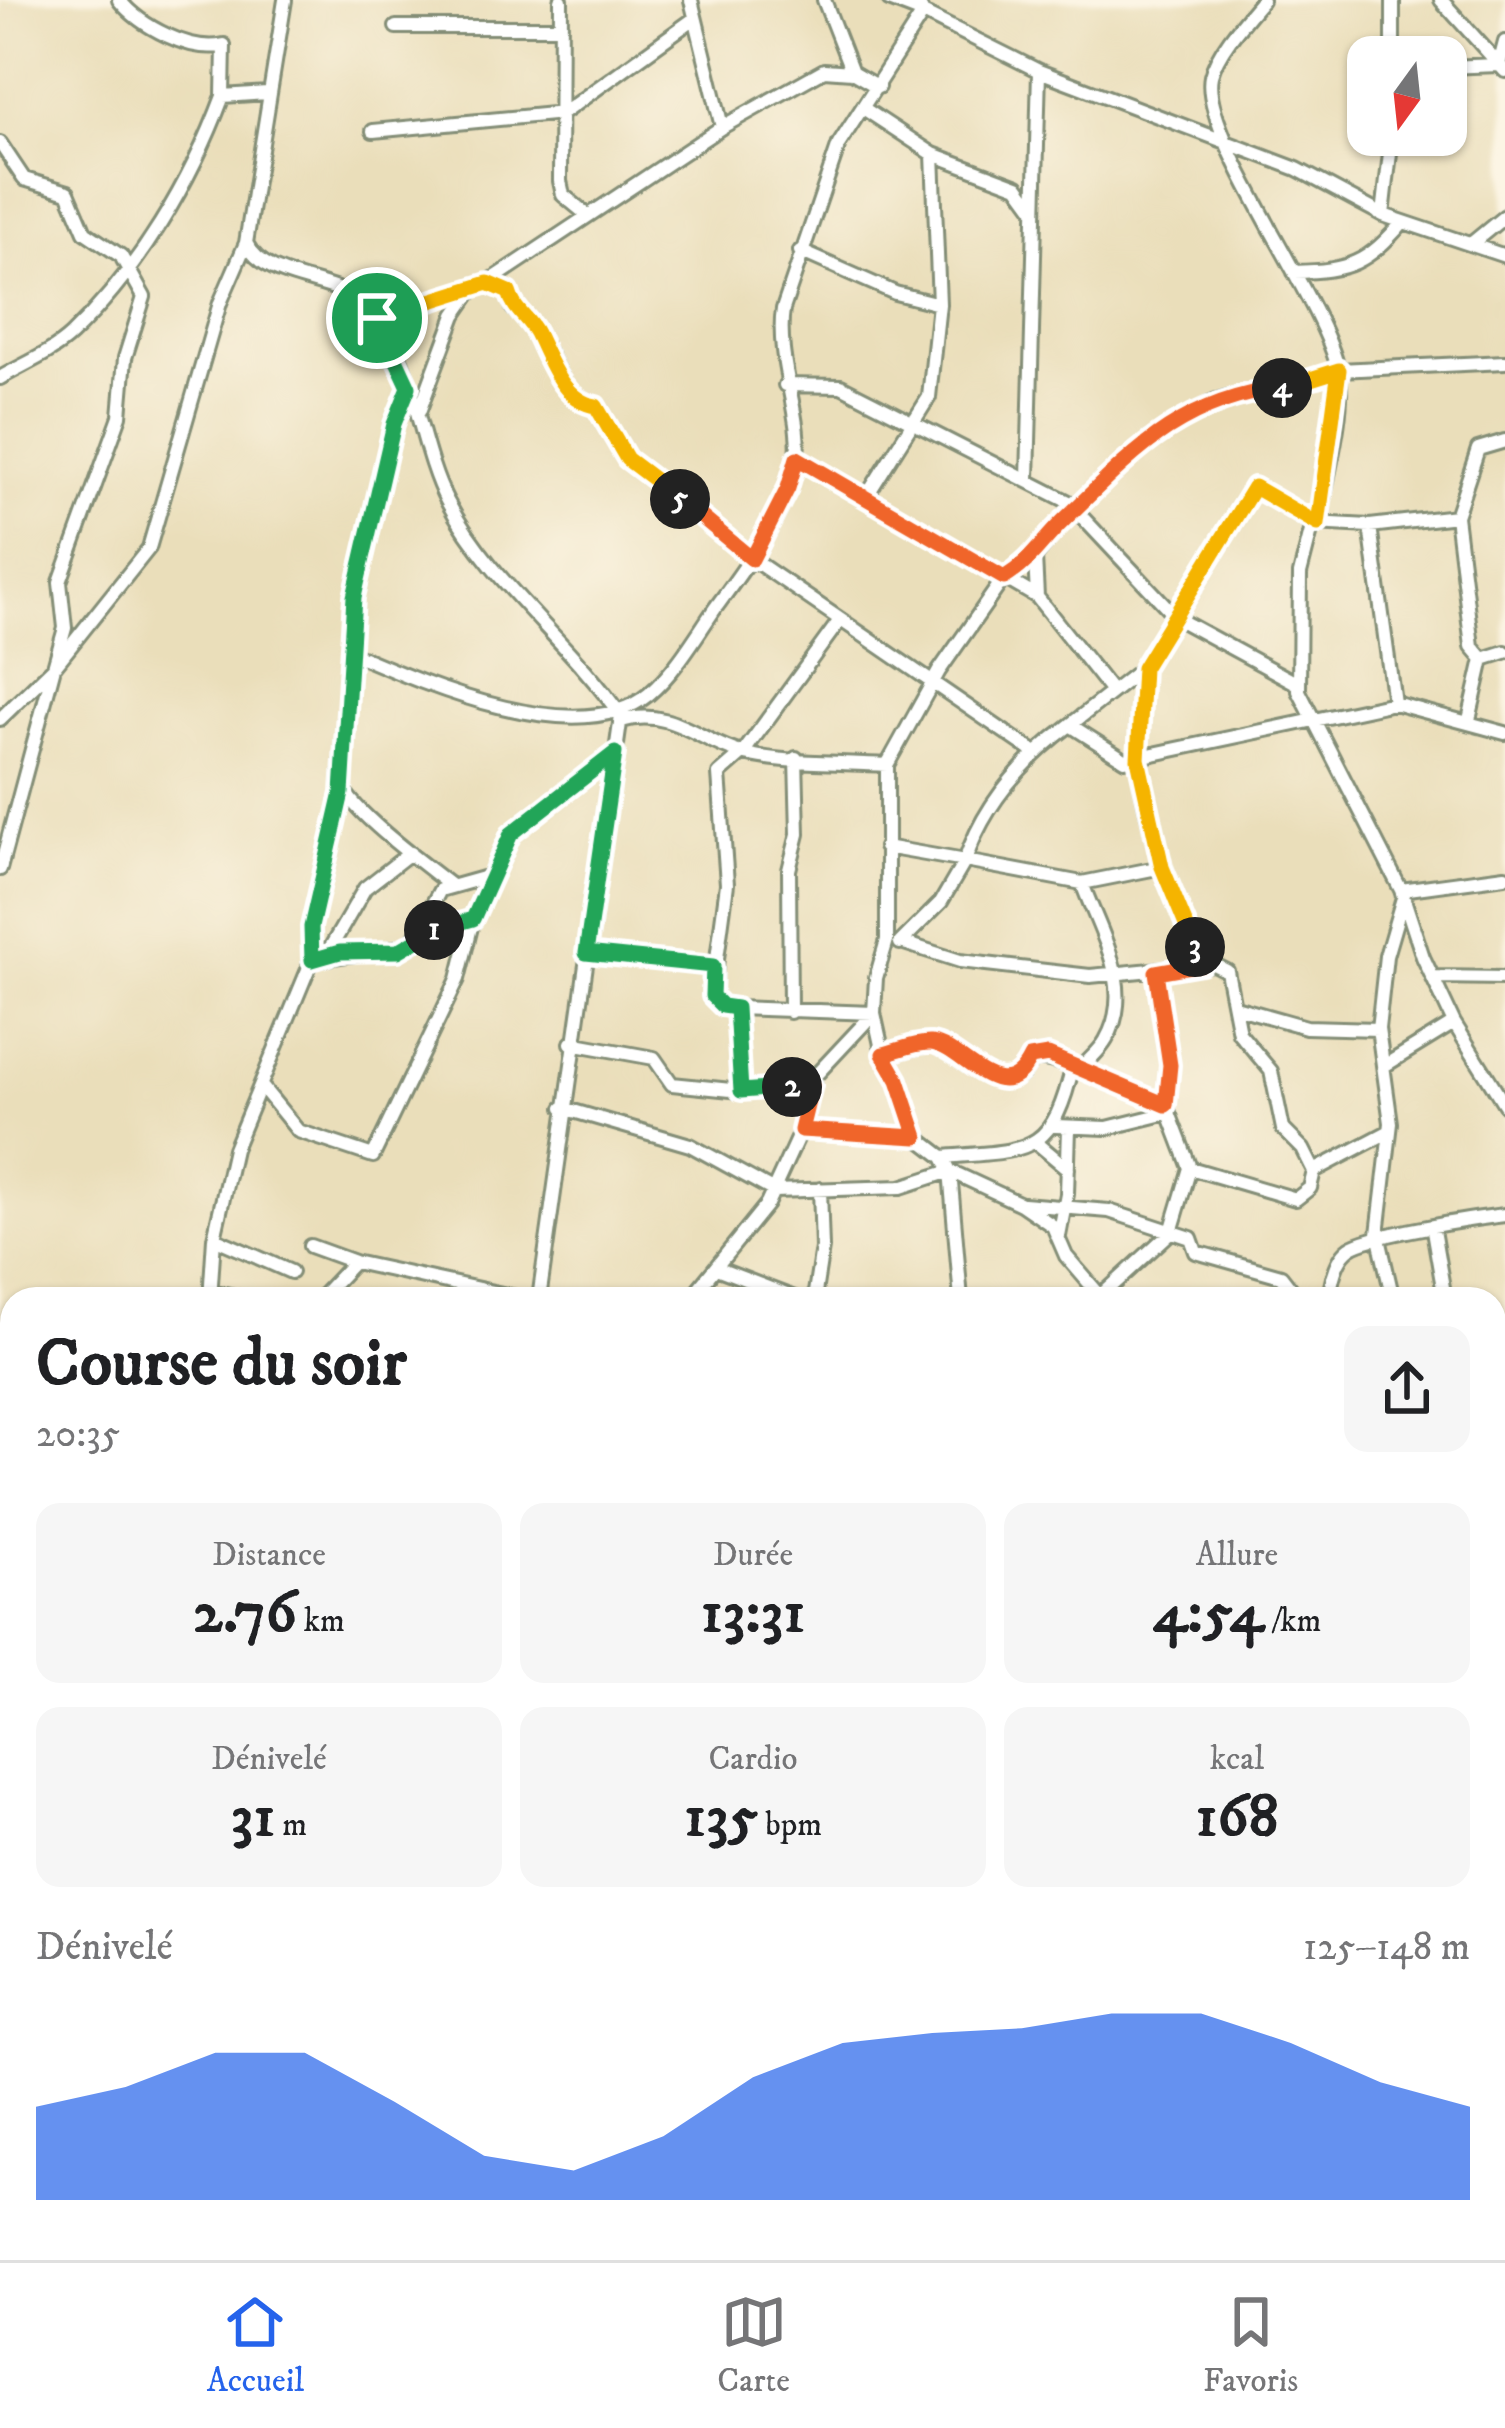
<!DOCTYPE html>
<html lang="fr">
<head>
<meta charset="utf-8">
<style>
  :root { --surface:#fff; --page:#f6f6f6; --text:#202124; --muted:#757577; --line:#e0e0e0; --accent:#2563eb }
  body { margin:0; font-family:"IM FELL DW Pica",serif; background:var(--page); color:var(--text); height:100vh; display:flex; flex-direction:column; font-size:45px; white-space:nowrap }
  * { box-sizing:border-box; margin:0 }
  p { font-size:39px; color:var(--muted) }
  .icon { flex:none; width:66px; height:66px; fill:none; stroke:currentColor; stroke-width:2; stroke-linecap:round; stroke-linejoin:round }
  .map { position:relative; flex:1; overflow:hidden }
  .side { position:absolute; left:0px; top:1287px; width:1506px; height:975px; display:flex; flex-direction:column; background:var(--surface); border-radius:36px 36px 0 0; box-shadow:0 3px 9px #0004 }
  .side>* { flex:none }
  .needle { width:78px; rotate:195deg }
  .fabs { position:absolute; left:1347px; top:36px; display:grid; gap:24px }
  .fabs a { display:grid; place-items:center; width:120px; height:120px; border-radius:24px; background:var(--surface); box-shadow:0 3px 9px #0004; font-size:60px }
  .pin { position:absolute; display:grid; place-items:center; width:102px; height:102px; color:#fff; margin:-51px; border:6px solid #fff; border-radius:50%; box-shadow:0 3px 12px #0007 }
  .km { position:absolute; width:60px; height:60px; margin:-30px; border-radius:50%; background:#222; color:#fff; font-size:33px; line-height:60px; text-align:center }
  .round { display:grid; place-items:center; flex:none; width:126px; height:126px; border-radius:24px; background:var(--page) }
  .head { display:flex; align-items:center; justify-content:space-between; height:204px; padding:0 36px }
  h1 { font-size:66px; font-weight:800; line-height:90px }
  .metrics { display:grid; grid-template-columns:repeat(3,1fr); gap:18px; height:204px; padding:12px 36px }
  .metrics div { display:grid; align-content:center; border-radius:24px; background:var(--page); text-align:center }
  .metrics b { font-size:60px; font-weight:800 }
  .metrics small { font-size:33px; font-weight:400 }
  .metrics p { font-size:33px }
  .chart { height:336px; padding:24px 36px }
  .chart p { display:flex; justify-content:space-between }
  .chart svg { width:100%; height:216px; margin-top:12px; fill:var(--accent); opacity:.7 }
  .tab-bar { display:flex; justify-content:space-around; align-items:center; height:168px; border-top:3px solid var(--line); background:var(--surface); font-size:33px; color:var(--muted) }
  .tab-bar a { display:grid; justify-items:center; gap:6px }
  .tab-bar .on { color:var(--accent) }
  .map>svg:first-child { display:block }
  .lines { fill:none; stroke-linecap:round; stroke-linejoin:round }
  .minor-casing { stroke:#848e77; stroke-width:18 }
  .minor { stroke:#fff; stroke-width:12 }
  .split-1-casing { stroke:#fff; stroke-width:24 }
  .split-2-casing { stroke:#fff; stroke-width:24 }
  .split-3-casing { stroke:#fff; stroke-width:24 }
  .split-4-casing { stroke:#fff; stroke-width:24 }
  .split-5-casing { stroke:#fff; stroke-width:24 }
  .split-6-casing { stroke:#fff; stroke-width:24 }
  .split-1 { stroke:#22a559; stroke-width:15 }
  .split-2 { stroke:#22a559; stroke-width:15 }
  .split-3 { stroke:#f0652b; stroke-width:15 }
  .split-4 { stroke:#f5b400; stroke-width:15 }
  .split-5 { stroke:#f0652b; stroke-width:15 }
  .split-6 { stroke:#f5b400; stroke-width:15 }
</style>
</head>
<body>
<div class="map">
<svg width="1505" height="2260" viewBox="0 0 1505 2260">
  <rect width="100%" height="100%" fill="#fcf5e5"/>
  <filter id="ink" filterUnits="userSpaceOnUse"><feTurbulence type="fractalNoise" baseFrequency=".00833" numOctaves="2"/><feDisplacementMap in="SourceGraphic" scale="24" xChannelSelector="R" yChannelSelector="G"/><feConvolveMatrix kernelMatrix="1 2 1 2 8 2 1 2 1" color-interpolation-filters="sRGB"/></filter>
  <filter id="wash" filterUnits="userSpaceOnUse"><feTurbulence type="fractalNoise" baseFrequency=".004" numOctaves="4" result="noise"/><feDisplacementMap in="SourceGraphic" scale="48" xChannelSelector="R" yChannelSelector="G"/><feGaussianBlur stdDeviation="2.7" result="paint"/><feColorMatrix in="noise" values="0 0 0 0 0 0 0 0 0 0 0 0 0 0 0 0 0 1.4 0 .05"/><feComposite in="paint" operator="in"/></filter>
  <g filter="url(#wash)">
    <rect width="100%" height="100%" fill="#eadeba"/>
  </g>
  <g filter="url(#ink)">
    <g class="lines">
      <!-- minor casing -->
      <g class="minor-casing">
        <path id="minor" d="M119,0C140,26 190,53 224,45L223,96
          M285,0L246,243C268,286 341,275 373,311C413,357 419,448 447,501C490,582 570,642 621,716L539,1299
          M561,0L560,181L563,195L586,214
          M691,0L722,127
          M824,0L852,72
          M916,0L923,13L1039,71L1297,169L1383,215L1505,256
          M1262,0C1245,20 1217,51 1211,76C1199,134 1322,297 1338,369C1347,409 1325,482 1318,524
          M1393,0V57
          M1441,0L1505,71
          M396,27H561
          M1446,67L1499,65L1505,42
          M863,108L933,154L1018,186L1034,208
          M373,131L563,113L695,18
          M0,143L24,179L68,192L85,232L121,256L144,297L125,358L120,416L60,582L65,628L54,667L0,719
          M1383,215L1392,135
          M1472,243L1505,216
          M800,251L895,293L939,304
          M1294,272C1350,271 1367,263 1403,222
          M487,283L509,292L513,308L535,329L568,391L596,407L627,459L752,559L1034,752
          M377,318L487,283L722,127L824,70L852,72L878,87
          M0,378C22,365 52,353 71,335C139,270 191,182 223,96L267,93
          M785,385L841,386L1067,501L1178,619L1298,684
          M408,388L394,425L354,597L341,781C343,806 426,866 450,885
          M419,412L455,315L473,289
          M797,458L1037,597L1112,692
          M1028,479L1039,71
          M866,497L929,397L939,304L933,154
          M1313,523L1300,574L1299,691L1401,890L1423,957L1454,1023L1505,1105
          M1370,526L1394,703
          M1035,557L1037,597
          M840,620L743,753L719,774L727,884L712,996L722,1006L736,1008L874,1013L883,1054L898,1080L917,1137L943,1157L950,1171L1021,1204L1053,1226L1066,1256L1103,1299
          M352,653C424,684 579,752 649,694C676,671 696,636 716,607C747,565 784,516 796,463C805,423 775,361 783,309L839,144L923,13L889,0
          M1483,659L1472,646L1456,516L1478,449L1505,441
          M1483,659L1505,652
          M1143,668C1141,698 1136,731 1139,761C1145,832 1176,899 1202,965
          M1469,720L1483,659
          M621,721C672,706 700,743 745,754C790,764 841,762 887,765
          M1070,725L1143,668L1254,487L1313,523L1370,526L1456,516
          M885,847L965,861C984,804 1023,760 1070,725L1125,760L1394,703L1505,733
          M0,869L54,667L149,548L220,303L246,243
          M1401,890L1505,876
          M900,943L941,902L965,861L1082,883L1162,867
          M904,943L960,961L1090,976L1213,964L1227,971L1239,1033L1271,1071L1283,1129L1303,1149L1314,1171L1310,1188L1296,1199L1190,1168
          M412,945L430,932L473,919L490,876
          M586,953L713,966
          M325,957L365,888L410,853
          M312,960L311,927L342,793
          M1434,977L1505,978
          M1235,1007L1306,1027L1378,1029
          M736,1008L741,1091
          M790,1012L789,870L798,834L796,758
          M571,1043L654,1058L672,1084L741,1091L812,1085
          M883,1054L934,1043C959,1054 983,1087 1015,1078C1025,1076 1028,1063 1034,1057L1073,1065
          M1384,1066L1454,1023
          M1081,1069C1089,1059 1100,1051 1106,1040C1136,988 1100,933 1082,883
          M263,1088L298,1131L373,1156L458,979L473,919
          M563,1108L690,1145L774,1191L901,1187L950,1171L961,1299
          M1056,1126L1107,1128L1168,1113
          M801,1130L917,1137
          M1037,1143L1068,1169
          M943,1157C1029,1150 1052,1156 1073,1065L1166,1105
          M1314,1171L1390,1131
          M1023,1204L1109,1211L1191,1238L1196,1252L1281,1276L1295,1294L1329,1297
          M1433,1230L1445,1299
          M1059,1236L1067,1194L1069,1128
          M214,1238L291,1272
          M310,1246L354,1262L525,1299
          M716,1268L797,1299
          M211,1291L249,1299
          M1100,1297L1171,1232L1190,1168L1166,1105L1170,1065L1156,972
          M210,1299L214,1238L234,1149L312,960L410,946L440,890L490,876L511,834L614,753
          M319,1299L354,1262
          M690,1299L767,1204L801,1130L815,1076L874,1013L876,978L887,940V765L939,671L1004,578L1035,557L1061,523L1151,439L1216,400L1296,386L1339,370L1505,362
          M814,1299L822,1248L820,1189
          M1329,1299C1331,1283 1336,1258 1350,1248C1367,1235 1478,1218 1505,1215
          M1393,1299L1378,1234L1391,1123L1378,1029L1386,956L1403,898
          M1494,1554L1505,1575
          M0,1627L12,1630
          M0,1736L12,1714
          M0,1847L12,1853
          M0,2028L12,2040
          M0,2135L12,2095
          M1494,2171H1505
          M0,2220L12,2212
          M1494,2227L1498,2255
          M880,2250L891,2260
          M456,2255L490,2250
          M658,2255L675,2260
          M1172,2255H1505
          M770,2260L771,2250
          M934,2260L937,2250"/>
      </g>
      <!-- minor -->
      <use href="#minor" class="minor"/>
    </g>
  </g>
  <g class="lines" filter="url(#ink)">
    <!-- split-1 casing -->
    <g class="split-1-casing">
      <path id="split-1" d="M377,318L409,387L394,424L354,597L342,793L311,927L312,960L340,952L398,951L434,930"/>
    </g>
    <!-- split-2 casing -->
    <g class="split-2-casing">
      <path id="split-2" d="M434,930L473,919L511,834L615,753L586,953L713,966L712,996L722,1006L736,1008L741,1091L792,1087"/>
    </g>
    <!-- split-3 casing -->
    <g class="split-3-casing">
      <path id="split-3" d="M792,1087L812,1085L801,1130L917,1137L898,1080L883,1054C897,1051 916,1042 931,1043C961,1045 1003,1114 1030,1058L1048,1055L1166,1105L1170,1065L1156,972L1202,964L1195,947"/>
    </g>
    <!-- split-4 casing -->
    <g class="split-4-casing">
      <path id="split-4" d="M1195,947L1162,867L1138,759L1143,668L1254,487L1318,524L1339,370L1282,388"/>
    </g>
    <!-- split-5 casing -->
    <g class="split-5-casing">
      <path id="split-5" d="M680,499L752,559L788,488L797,458L1004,578C1031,562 1042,541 1064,520C1134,452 1181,400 1282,388"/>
    </g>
    <!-- split-6 casing -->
    <g class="split-6-casing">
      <path id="split-6" d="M377,318L488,283L509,292C514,311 528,317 536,333C549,359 563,402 596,406L627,459L680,499"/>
    </g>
    <!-- split-1 -->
    <use href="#split-1" class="split-1"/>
    <!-- split-2 -->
    <use href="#split-2" class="split-2"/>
    <!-- split-3 -->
    <use href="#split-3" class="split-3"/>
    <!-- split-4 -->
    <use href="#split-4" class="split-4"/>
    <!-- split-5 -->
    <use href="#split-5" class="split-5"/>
    <!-- split-6 -->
    <use href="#split-6" class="split-6"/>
  </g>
</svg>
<div class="fabs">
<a><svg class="needle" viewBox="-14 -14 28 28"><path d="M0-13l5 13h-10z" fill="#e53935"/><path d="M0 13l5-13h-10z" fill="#757577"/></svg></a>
</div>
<div class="pin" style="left:377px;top:318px;background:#1e9e55"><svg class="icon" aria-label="arrive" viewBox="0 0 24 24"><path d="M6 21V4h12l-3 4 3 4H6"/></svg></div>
<b class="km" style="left:434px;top:930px">1</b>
<b class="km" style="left:792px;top:1087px">2</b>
<b class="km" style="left:1195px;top:947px">3</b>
<b class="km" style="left:1282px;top:388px">4</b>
<b class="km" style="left:680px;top:499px">5</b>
<section class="side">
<div class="head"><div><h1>Course du soir</h1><p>20:35</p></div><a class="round"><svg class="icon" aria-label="share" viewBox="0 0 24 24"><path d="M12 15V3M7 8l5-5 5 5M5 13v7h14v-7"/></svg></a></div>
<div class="metrics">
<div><p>Distance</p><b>2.76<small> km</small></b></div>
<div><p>Durée</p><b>13:31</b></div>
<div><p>Allure</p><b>4:54<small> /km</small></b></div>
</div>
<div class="metrics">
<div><p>Dénivelé</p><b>31<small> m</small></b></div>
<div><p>Cardio</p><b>135<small> bpm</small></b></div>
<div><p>kcal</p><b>168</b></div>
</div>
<div class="chart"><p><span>Dénivelé</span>125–148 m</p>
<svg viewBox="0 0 160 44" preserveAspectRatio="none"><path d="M0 44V25L10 21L20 14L30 14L40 24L50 35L60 38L70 31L80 19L90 12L100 10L110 9L120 6L130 6L140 12L150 20L160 25V44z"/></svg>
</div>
</section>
</div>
<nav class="tab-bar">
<a class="on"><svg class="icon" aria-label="home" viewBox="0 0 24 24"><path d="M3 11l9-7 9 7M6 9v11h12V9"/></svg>Accueil</a>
<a><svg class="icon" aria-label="map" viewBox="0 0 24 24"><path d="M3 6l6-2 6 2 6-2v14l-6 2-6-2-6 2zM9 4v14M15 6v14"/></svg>Carte</a>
<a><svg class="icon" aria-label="saved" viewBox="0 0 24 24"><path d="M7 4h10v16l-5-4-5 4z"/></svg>Favoris</a>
</nav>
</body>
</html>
